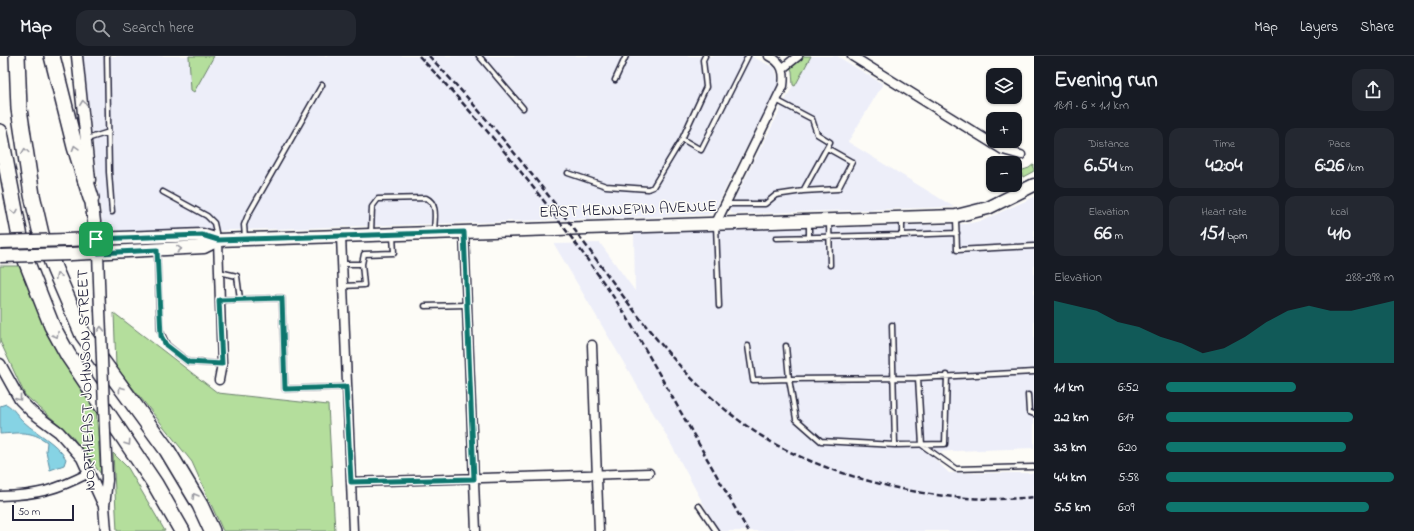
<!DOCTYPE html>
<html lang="en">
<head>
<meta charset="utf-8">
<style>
  :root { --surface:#171b24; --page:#242831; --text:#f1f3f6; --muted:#9ea1a6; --line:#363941; --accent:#0f766e }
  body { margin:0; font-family:"Indie Flower",sans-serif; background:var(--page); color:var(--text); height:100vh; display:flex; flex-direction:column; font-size:15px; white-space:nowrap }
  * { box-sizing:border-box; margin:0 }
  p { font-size:13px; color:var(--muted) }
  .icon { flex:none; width:22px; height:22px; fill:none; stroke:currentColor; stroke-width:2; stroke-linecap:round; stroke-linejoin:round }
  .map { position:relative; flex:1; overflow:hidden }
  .panel { display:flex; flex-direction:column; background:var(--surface); width:380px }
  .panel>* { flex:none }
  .buttons { position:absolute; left:986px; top:12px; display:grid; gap:8px }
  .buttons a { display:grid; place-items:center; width:36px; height:36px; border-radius:8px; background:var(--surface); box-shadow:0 1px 3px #0004; font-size:20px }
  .scale { position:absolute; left:12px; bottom:10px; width:62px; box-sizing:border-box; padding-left:4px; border:2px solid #22223b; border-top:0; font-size:11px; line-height:14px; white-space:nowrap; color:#22223b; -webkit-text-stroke:3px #fdfcf7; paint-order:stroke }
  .pin { position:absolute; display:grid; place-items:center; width:34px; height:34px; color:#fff; margin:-17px; border-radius:8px; box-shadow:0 2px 6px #0006 }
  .round { display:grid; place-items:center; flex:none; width:42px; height:42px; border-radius:12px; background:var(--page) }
  .summary { display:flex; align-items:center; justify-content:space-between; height:68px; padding:0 20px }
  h1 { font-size:22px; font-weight:700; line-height:30px }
  .figures { display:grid; grid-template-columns:repeat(3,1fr); gap:6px; height:68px; padding:4px 20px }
  .figures div { display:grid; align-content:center; border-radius:10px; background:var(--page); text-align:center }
  .figures b { font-size:20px; font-weight:700 }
  .figures small { font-size:11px; font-weight:400 }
  .figures p { font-size:11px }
  .chart { height:112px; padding:8px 20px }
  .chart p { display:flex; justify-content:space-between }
  .chart svg { width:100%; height:72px; margin-top:4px; fill:var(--accent); opacity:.7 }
  ul { padding:0 20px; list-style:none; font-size:13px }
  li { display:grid; grid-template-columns:64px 48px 1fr; align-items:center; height:30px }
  li i { height:10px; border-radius:5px; background:var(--accent) }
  header { display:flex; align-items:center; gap:24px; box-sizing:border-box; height:56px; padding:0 20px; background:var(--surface); border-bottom:1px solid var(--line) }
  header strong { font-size:19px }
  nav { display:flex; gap:22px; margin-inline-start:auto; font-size:14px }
  .search { width:280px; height:36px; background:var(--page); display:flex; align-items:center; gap:10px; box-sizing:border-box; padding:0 14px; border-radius:12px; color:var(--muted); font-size:15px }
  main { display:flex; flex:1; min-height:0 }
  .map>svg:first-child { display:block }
  .built { fill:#edeef9 }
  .green { fill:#b4de9c; stroke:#6b806c }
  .water { fill:#86d3e4; stroke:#5e8ca0 }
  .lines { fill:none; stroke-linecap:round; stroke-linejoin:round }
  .service-casing { stroke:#22223b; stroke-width:7 }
  .minor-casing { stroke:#22223b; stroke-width:11 }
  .tertiary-casing { stroke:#22223b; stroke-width:13 }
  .secondary-casing { stroke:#22223b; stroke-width:15 }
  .motorway-casing { stroke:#22223b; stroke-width:18 }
  .service { stroke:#fdfcf7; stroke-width:4 }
  .minor { stroke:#fdfcf7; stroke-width:8 }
  .tertiary { stroke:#fdfcf7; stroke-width:10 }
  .secondary { stroke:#fdfcf7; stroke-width:12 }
  .motorway { stroke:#fdfcf7; stroke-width:15 }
  .rail { stroke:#22223b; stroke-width:2.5; stroke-dasharray:6 3; stroke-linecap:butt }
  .tertiary-bridge-casing { stroke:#22223b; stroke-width:13; stroke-linecap:butt }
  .secondary-bridge-casing { stroke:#22223b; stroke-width:15; stroke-linecap:butt }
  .tertiary-bridge { stroke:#fdfcf7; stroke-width:10 }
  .secondary-bridge { stroke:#fdfcf7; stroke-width:12 }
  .oneway { stroke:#9a9aa2 }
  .route-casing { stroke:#fff; stroke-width:8 }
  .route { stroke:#0f766e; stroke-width:5 }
  .labels { text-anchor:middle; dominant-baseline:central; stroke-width:3; stroke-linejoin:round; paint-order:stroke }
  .street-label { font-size:16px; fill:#22223b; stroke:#fdfcf7 }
</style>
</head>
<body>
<header>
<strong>Map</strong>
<div class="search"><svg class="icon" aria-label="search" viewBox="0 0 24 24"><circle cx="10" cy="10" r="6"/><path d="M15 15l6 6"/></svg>Search here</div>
<nav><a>Map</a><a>Layers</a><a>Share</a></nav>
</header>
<main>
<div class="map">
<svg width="1034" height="475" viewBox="0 0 1034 475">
  <rect width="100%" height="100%" fill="#fdfcf7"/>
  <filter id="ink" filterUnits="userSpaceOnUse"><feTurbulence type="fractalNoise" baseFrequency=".025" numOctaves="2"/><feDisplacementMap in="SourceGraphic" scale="8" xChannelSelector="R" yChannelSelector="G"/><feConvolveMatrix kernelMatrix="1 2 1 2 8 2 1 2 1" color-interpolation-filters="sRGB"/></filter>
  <g filter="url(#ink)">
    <!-- built -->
    <path class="built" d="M83,0H751L775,12L779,27L715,153L712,157L707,159L117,178L108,174L102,166Z
      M800,0H837L883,28L848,86L954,151L734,158L730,156V152L793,29L791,13Z
      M1034,141V392L928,396L949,417H1034V475H718L665,377L554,188L600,187L635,235L634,177L965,168L981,165Z"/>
    <!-- green -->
    <path class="green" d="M189,0H214L194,36L191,34Z
      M800,0H811L795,30L793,29L792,15L790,11Z
      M1034,108V115L1023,121L1020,115L1029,112Z
      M0,210H21L48,279L96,353L101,418L71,379L25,339L0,285Z
      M114,257L218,337L328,349L335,475H223L192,406L116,311Z
      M113,397L128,412L165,475H117Z"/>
    <!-- water -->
    <path class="water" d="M6,348C13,351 18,361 24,366C38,379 56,386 66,403L64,409L50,414L46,395L47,386C31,374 19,377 0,378V350Z"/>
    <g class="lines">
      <!-- service casing -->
      <g class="service-casing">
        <path id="service" d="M107,0L109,116L112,156
          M479,0L523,52
          M705,0L703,4L706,31L682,83L701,94L748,0
          M615,24L626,0
          M776,44L812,63L817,78L830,86L803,135L838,133L852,106L827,92
          M87,83L109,76
          M568,117L606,130L648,133L653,131L682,83
          M163,136L207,160L214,167L217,181
          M725,148H765L776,139L803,135
          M956,162L957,194L1034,190
          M902,164V179L957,177
          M809,166V181
          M829,166L830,209
          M716,169L719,250
          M371,177L372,151L378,143L426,142C439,148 434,164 434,177
          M245,181L244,169L248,159L322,29
          M776,182L902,179
          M157,195L160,274L167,289L188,306L222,308
          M342,208H362
          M219,216L237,220L240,243
          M343,230L364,229L362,208L364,198L394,197L393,180
          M219,244L282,242L285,333L346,331
          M425,250L467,249
          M892,269L895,389L945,388L947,319
          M748,290L753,324L789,323L786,290
          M1034,316L918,322L922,389L956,413L1034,411
          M1028,339L1029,356L1034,358
          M895,389L821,385L796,363L789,323L918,322
          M699,450L716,475"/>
      </g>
      <!-- minor casing -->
      <g class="minor-casing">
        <path id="minor" d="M852,0L1003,94L1021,99
          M783,12L798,0
          M716,167L783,30C785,16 783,7 769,0
          M464,176L476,475
          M341,180L353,475
          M218,184L222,308L219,324
          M592,289L599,475
          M351,426L649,417
          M0,440C38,439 56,434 89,417"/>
      </g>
      <!-- tertiary casing -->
      <g class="tertiary-casing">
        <path id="tertiary" d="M77,0L90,124
          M98,197L100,254
          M0,308L20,344L32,356L59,376L82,402L104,450
          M106,475L104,450L107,424"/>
      </g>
      <!-- secondary casing -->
      <g class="secondary-casing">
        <path id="secondary" d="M91,142L97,190
          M67,184L202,179L218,184L956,160L988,152L1034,129
          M71,198L204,191L218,184"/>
      </g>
      <!-- motorway casing -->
      <g class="motorway-casing">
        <path id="motorway" d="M17,0L19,53L32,139L41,178L55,214L83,279L167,394L200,449L212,475
          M52,0L75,91L91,142
          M0,76L23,197L52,270L68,299L155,428L182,475"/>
      </g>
      <!-- service -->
      <use href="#service" class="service"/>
      <!-- minor -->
      <use href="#minor" class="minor"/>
      <!-- tertiary -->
      <use href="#tertiary" class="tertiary"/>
      <!-- secondary -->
      <use href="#secondary" class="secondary"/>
      <!-- motorway -->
      <use href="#motorway" class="motorway"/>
      <!-- rail -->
      <path class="rail" d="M419,0C496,80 565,168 627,261L748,475
        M429,0C477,50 522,105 565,161C626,242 683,335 773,387C809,407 848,420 888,430C936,441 985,446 1034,441"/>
      <!-- tertiary-bridge casing -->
      <g class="tertiary-bridge-casing">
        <path id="tertiary-bridge" d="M100,254L107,424"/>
      </g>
      <!-- secondary-bridge casing -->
      <g class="secondary-bridge-casing">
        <path id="secondary-bridge" d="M0,186L67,184
          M0,200L71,198"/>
      </g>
      <!-- tertiary-bridge -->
      <use href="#tertiary-bridge" class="tertiary-bridge"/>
      <!-- secondary-bridge -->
      <use href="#secondary-bridge" class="secondary-bridge"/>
    </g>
    <!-- one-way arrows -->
    <defs><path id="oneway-chevron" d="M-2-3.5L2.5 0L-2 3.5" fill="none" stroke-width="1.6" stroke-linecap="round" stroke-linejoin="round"/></defs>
    <g class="oneway">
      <use href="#oneway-chevron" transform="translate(83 47) rotate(-97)"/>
      <use href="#oneway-chevron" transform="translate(75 92) rotate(-106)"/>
      <use href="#oneway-chevron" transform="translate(25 95) rotate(-98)"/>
      <use href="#oneway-chevron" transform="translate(15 156) rotate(79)"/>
      <use href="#oneway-chevron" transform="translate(179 193) rotate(-4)"/>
      <use href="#oneway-chevron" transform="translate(58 220) rotate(-115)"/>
      <use href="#oneway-chevron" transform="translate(101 273) rotate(-92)"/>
      <use href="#oneway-chevron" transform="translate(56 279) rotate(61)"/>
      <use href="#oneway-chevron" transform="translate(121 333) rotate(-126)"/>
      <use href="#oneway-chevron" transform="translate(19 342) rotate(52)"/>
      <use href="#oneway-chevron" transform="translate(128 387) rotate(56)"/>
      <use href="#oneway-chevron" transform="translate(195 440) rotate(-121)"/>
    </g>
  </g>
  <g class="lines" filter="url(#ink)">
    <!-- route casing -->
    <g class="route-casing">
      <path id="route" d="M464,176L474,423L351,426L346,331L285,333L282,242L219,244L222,308L188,306L166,289L161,280L157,194L98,197L96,183L202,179L218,184Z"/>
    </g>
    <!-- route -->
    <use href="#route" class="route"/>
  </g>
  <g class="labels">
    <!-- street labels -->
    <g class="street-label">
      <text transform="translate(628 154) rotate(-2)">EAST HENNEPIN AVENUE</text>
      <text transform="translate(87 324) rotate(-92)">NORTHEAST JOHNSON STREET</text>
    </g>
  </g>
</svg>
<div class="buttons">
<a><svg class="icon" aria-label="layers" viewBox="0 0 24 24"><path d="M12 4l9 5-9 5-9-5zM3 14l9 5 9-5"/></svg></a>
<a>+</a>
<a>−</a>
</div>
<div class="scale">50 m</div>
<div class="pin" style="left:96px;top:183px;background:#1e9e55"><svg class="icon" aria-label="arrive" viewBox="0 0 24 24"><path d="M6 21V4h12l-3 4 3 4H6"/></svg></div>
</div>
<section class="panel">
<div class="summary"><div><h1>Evening run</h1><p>18:19 · 6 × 1.1 km</p></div><a class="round"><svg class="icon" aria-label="share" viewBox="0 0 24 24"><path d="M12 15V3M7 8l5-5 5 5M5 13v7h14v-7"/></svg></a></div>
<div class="figures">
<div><p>Distance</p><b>6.54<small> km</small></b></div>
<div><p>Time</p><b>42:04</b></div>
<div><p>Pace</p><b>6:26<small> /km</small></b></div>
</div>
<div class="figures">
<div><p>Elevation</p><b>66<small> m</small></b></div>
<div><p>Heart rate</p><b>151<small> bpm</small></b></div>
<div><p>kcal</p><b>410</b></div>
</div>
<div class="chart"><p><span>Elevation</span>288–298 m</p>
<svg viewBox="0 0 160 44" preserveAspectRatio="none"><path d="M0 44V6L10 9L20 12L30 19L40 22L50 28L60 32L70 38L80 35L90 28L100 19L110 12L120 9L130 12L140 12L150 9L160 6V44z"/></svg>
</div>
<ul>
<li><b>1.1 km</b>6:52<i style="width:57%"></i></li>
<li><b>2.2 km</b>6:17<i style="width:82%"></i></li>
<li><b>3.3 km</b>6:20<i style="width:79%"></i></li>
<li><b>4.4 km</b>5:58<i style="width:100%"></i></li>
<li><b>5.5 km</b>6:09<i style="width:89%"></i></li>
</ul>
</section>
</main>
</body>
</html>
